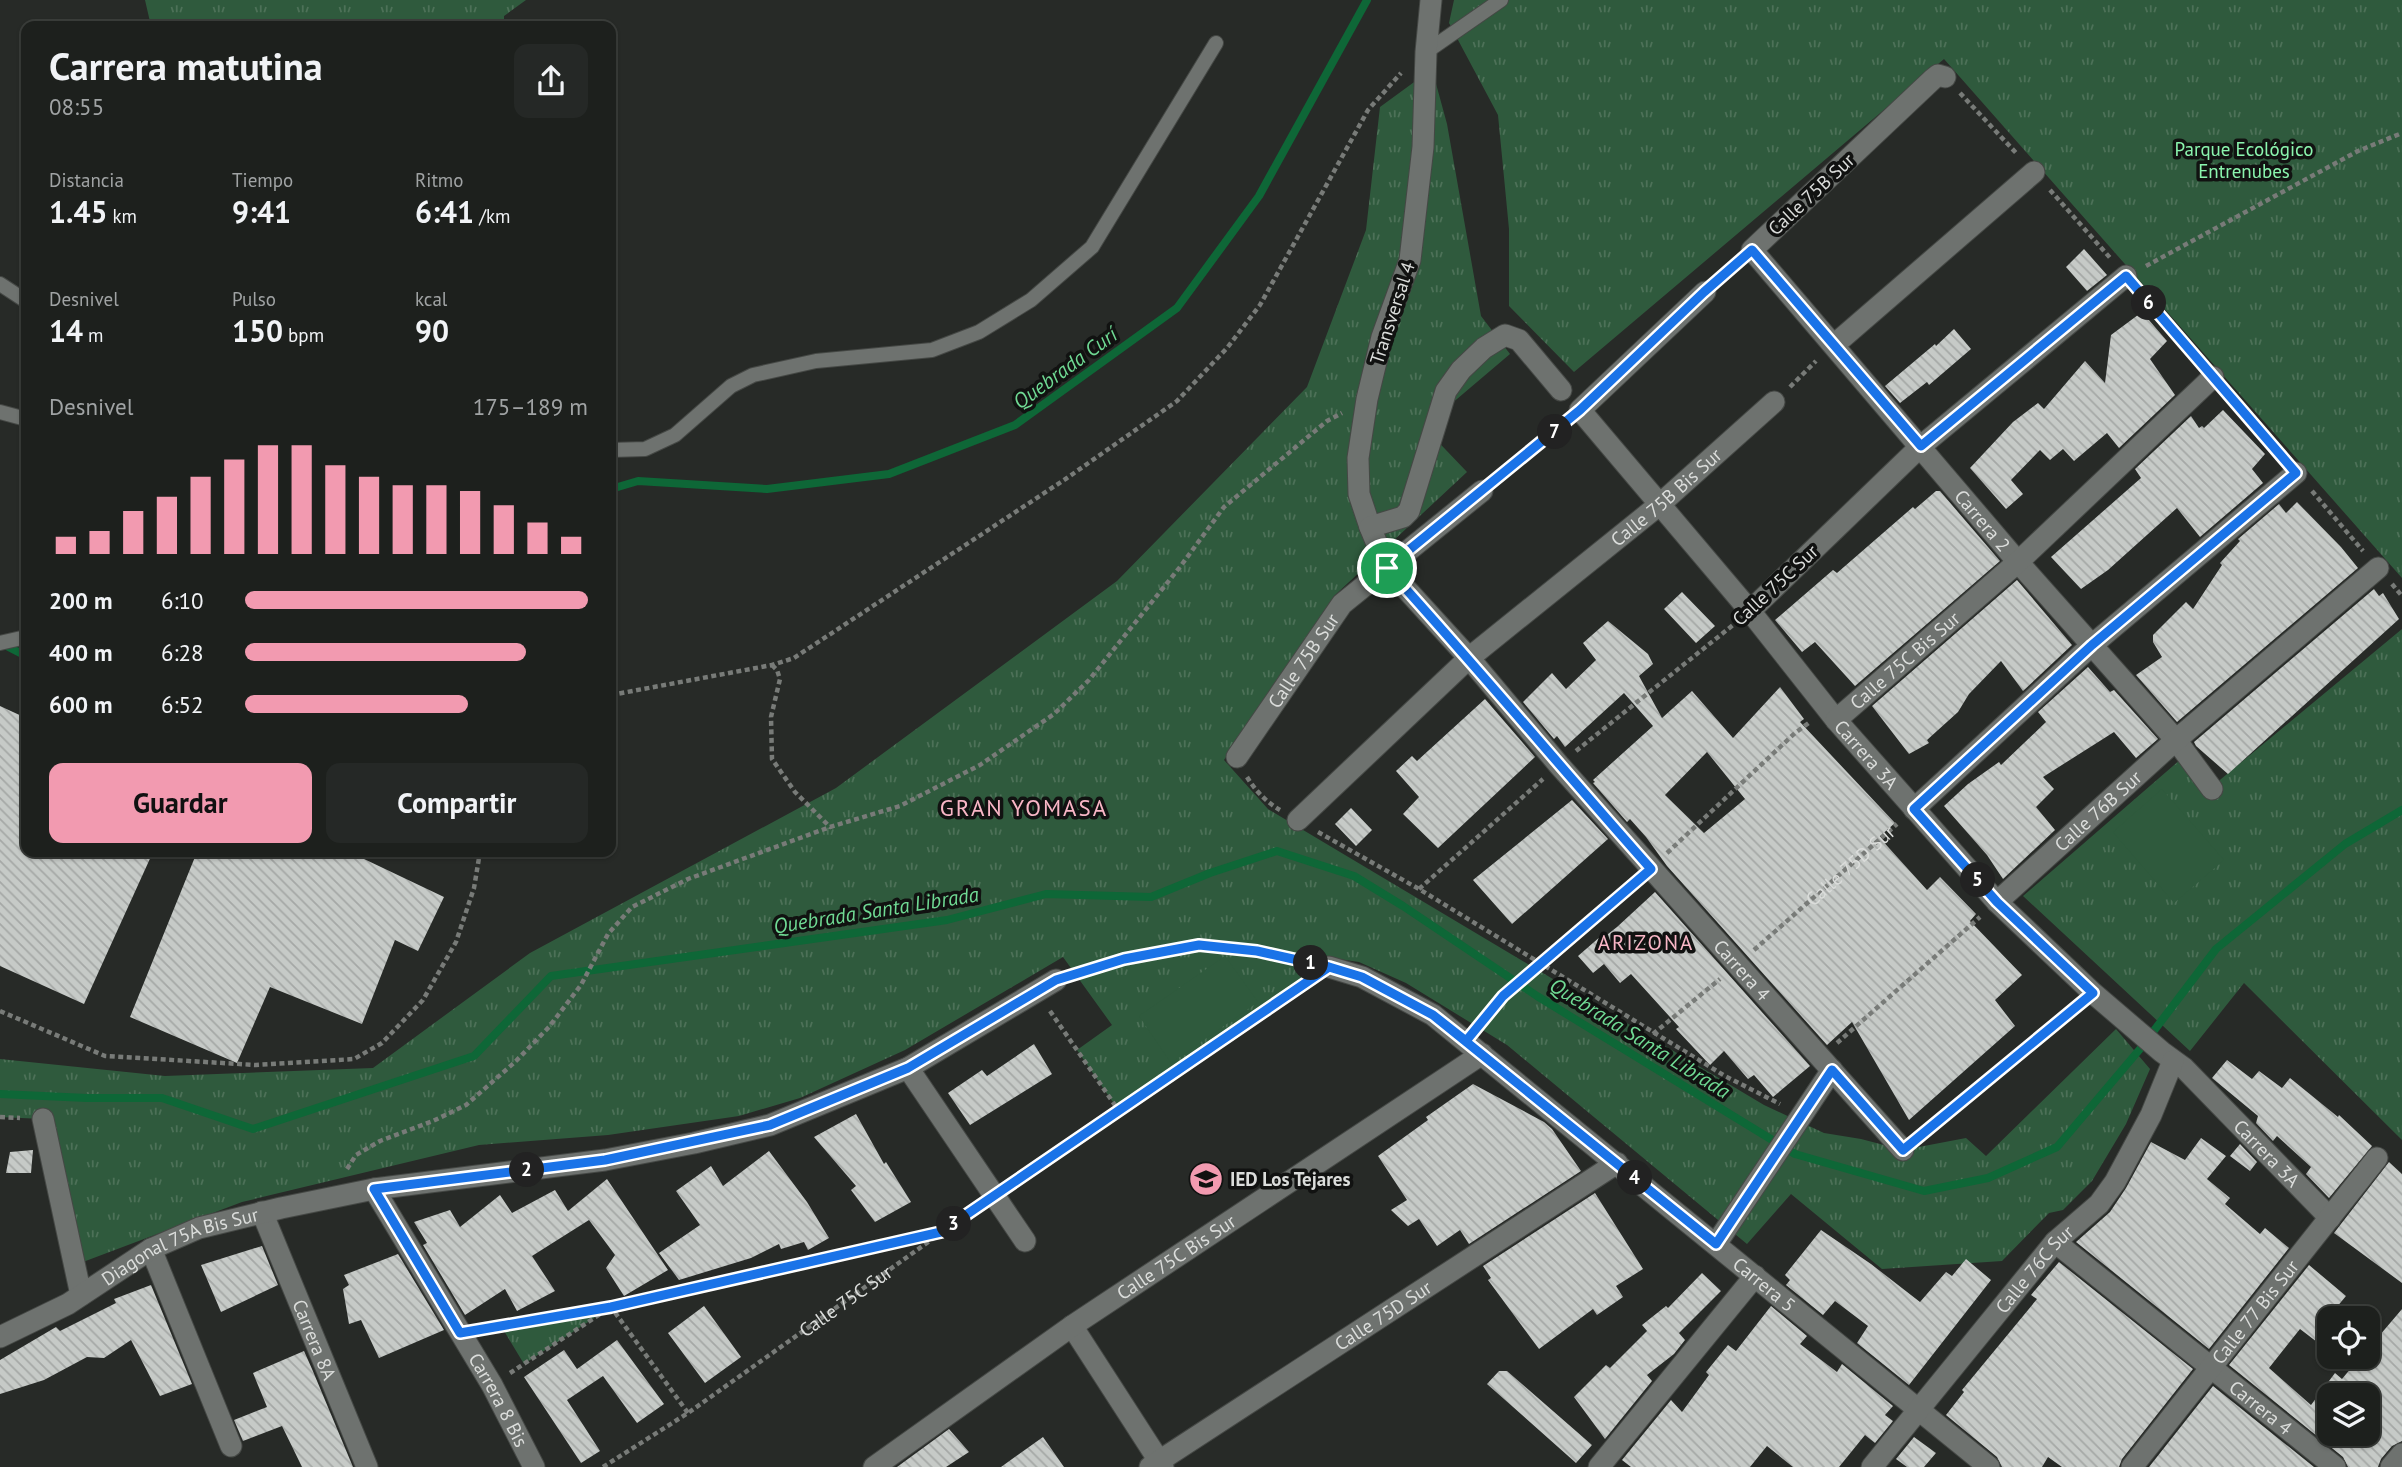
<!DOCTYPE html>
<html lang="es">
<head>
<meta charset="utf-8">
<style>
  :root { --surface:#1d201d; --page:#252826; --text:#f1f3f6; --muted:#a0a3a4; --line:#3b3e3b; --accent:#f29ab0 }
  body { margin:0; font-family:"PT Sans",sans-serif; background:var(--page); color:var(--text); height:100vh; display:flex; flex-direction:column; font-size:26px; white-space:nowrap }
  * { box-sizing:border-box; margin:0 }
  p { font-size:23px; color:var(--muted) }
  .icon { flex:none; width:38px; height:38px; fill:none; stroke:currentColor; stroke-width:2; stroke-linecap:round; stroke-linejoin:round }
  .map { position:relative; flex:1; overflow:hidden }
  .sheet { position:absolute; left:21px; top:21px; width:595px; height:836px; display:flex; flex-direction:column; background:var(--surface); border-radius:14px; box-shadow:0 2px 5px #0004,0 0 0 2px var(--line) }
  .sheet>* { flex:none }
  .tools { position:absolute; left:2317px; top:1306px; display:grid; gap:14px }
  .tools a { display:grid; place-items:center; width:63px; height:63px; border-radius:14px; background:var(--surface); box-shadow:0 2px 5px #0004,0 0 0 2px var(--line); font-size:35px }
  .pin { position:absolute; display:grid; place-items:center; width:60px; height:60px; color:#fff; margin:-30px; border:4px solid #fff; border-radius:50%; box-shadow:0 2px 7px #0007 }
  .km { position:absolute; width:35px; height:35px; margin:-18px; border-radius:50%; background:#222; color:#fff; font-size:19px; line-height:35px; text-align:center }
  .round { display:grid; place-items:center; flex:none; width:74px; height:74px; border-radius:14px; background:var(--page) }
  .head { display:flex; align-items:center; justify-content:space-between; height:119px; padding:0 28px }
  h1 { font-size:38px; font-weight:800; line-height:52px }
  .metrics { display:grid; grid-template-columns:repeat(3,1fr); gap:10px; height:119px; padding:7px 28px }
  .metrics div { display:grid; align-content:center }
  .metrics b { font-size:30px; font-weight:800 }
  .metrics small { font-size:19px; font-weight:400 }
  .metrics p { font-size:19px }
  .chart { height:196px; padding:14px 28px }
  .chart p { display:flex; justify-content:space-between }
  .chart svg { width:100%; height:126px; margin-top:7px; stroke:var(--accent); stroke-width:6 }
  .cta { display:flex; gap:14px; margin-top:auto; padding:14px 28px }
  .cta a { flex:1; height:80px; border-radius:14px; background:var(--accent); color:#111; font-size:28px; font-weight:800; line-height:80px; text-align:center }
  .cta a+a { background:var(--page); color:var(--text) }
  ul { padding:0 28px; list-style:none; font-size:23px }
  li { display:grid; grid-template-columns:112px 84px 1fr; align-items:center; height:52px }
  li i { height:18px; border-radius:9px; background:var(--accent) }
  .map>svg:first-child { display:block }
  .grass { fill:url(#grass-tufts) }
  .pitch { fill:#2f5a3d }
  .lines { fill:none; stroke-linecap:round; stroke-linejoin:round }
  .stream { stroke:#0e6737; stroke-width:8 }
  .building { fill:url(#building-back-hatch); fill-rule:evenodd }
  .service-casing { stroke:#454845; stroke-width:16 }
  .minor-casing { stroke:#454845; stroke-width:23 }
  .path { stroke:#787b78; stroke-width:4.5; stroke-dasharray:5 3.5; stroke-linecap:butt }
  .service { stroke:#6e726f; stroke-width:14 }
  .minor { stroke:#6e726f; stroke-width:21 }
  .route-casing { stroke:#fff; stroke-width:14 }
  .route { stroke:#1a73e8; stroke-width:9 }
  .labels { text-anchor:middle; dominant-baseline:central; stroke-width:7; stroke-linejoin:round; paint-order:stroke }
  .park-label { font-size:19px; fill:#8bf5ae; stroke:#111211 }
  .street-label { font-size:19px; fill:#dbdddb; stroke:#111211 }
  .poi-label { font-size:19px; font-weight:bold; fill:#dbdddb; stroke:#111211; text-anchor:start }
  .water-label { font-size:21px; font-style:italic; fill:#6fd993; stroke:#111211 }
  .neighbourhood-label { font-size:21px; letter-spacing:2px; fill:#f9b6c6; stroke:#111211 }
  .quarter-label { font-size:23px; letter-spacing:2px; fill:#f9b6c6; stroke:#111211 }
</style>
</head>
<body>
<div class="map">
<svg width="2402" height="1467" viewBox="0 0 2402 1467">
  <defs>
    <pattern id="grass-tufts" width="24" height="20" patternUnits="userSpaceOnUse" patternTransform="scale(1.75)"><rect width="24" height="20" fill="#2f5a3d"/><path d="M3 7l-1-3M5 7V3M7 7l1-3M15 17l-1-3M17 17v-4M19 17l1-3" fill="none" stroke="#4d7158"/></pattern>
    <pattern id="building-back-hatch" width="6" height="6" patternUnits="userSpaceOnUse" patternTransform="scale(1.75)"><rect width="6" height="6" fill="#c6cac7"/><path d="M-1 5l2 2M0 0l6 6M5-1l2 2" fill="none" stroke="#a5a8a6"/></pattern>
  </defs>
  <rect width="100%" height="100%" fill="#272a27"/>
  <!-- grass -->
  <path class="grass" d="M145,0H526L504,16V26H151Z
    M1454,0H2402V578L1944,59L1574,372L1509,306V229L1498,115L1449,23Z
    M1432,69L1447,124L1481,316L1510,354L1424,427L1467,472L1334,596L1224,760L1268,809L1764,1105L1824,1133L1861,1139L1903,1150L1966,1138L1986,1156L2116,1029L2150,1069L2126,1124L2092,1181L2063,1210L2049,1213L2002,1261L1882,1269L1791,1194L1747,1244L1507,1045L1406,983L1359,962L1318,956L1329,967L1119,1111L1077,1050L1112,1025L1063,957L905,1050L800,1098L739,1116L608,1135L479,1145L242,1202L75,1265L43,1119L0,1117V1059L165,1076L373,1068L530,953L836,788L1117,581L1307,387L1366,230L1380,107Z
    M2402,629V1140L2244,983L2190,1051L2023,896L2181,759L2209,789Z
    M611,1307L524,1364L501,1326Z"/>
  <!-- pitch -->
  <path class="pitch" d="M2162,789L2224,860L2174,903L2113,832Z
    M1225,956L1258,1002L1171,1063L1139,1016Z"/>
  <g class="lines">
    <!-- stream -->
    <path class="stream" d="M611,489L638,481L767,489L889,474L1015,425L1177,308L1259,196L1367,0
      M1,643L26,656
      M0,1094L87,1098H162L253,1129L474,1056L551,976L947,920L1046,894L1151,897L1210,873L1277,851L1354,876L1403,906L1537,996L1795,1154L1924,1191L1988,1178L2057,1147L2140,1049L2216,949L2345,844L2402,810"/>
  </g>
  <!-- building -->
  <path class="building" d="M2084,249L2107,275L2087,291L2066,267Z
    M2142,312L2167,341L2150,359L2175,395L2119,448L2107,433L2074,461L2063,449L2050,460L2040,450L2011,480L2023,494L2006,509L1970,468L2013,422L2038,403L2044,409L2085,361L2105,383L2111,335Z
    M1954,329L1971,349L1929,385L1927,382L1900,403L1885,386L1935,344L1936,346Z
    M2223,410L2265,454L2252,469L2263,483L2200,537L2177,508L2108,570L2081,589L2051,557L2141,478L2135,469L2191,416L2199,428L2202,426L2204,428Z
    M1936,491H1940L2000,561L1855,686L1815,642L1802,652L1775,620L1833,570L1837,573L1913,507L1915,509Z
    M2297,502L2341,547L2358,568L2177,722L2136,675L2162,657L2153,642V635L2186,602L2193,609L2222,565L2220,563L2240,541L2238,539L2279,504L2286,513Z
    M2017,580L2072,645L2023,691L2001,661L1969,694L1958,712L1927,740L1929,743L1909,754L1872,706Z
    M2374,589L2379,596L2383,593L2399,619L2228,774L2196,746L2194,742Z
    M1682,592L1715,626L1696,643L1664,609Z
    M1608,621L1648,654L1653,664L1639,676L1662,718L1692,691L1733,738L1780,687L1804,719L1800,722L1895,823L1879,837L1927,890L1940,877L1976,914L1970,921L2022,975L1995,1000L2015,1026L1909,1120L1852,1022L1827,1045L1667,866L1646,837L1630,819L1627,822L1593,783L1595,782L1593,780L1653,726L1624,693L1565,747L1557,736L1554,739L1523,702L1552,673L1566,689L1596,660L1583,643ZM1707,752L1745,799L1704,833L1665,795Z
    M2088,667L2110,692L2114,690L2158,739L2136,758L2114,732L2043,777L2054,789L2036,807L2055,830L2003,879L1987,855L1944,806L1968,784L1999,762L2001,765L2046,722L2038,712Z
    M1485,699L1535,757L1438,848L1403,814L1419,797L1396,771L1412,756L1417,761Z
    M0,706L26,718V852H153L84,1004L0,966Z
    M1572,800L1608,839L1512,924L1473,880Z
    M1351,808L1372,830L1356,846L1335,824Z
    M197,852H364L362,858L444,897L418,951L395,940L362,1024L270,987L237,1063L130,1017Z
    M1655,892L1810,1066L1773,1097L1754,1075L1748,1079L1724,1051L1710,1065L1676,1029L1679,1027L1631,974L1620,983L1604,964L1593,973L1578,956L1601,936L1603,938L1617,927Z
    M1034,1044L1052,1074L970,1125L948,1093L982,1070L987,1076Z
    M2227,1060L2252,1079L2259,1071L2282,1088L2290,1078L2338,1117L2339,1115L2372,1146L2329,1198L2306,1174L2311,1167L2277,1136L2273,1141L2256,1123L2258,1116L2212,1078Z
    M1473,1084L1544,1122L1552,1129L1581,1171L1469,1244L1460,1230L1437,1246L1419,1219L1408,1226L1391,1210L1407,1200L1378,1156L1428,1120L1426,1117Z
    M856,1114L884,1164L886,1162L911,1202L875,1222L851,1190L856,1186L814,1137Z
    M2201,1138L2226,1156L2207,1179L2230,1198L2225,1204L2260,1234L2265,1228L2289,1248L2209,1349L2076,1242L2110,1212L2126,1188L2151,1142L2185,1160Z
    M2240,1144L2257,1162L2250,1171L2230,1156Z
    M33,1150L31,1173H6L10,1152Z
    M769,1151L807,1202L829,1238L808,1250L804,1242L781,1249L779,1244L751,1258L679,1280L659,1253L700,1225L676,1191L711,1166L723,1186Z
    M2389,1162L2402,1174V1283L2334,1233Z
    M607,1179L668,1270L624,1296L606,1268L615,1255L589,1220L532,1256L555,1291L517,1311L505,1289L465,1315L423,1245L427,1243L414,1222L450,1210L460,1227L500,1195L512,1213L555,1190L568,1211Z
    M1595,1193L1643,1269L1616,1286L1623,1297L1597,1315L1593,1309L1539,1349L1488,1280L1491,1278L1483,1266Z
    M1821,1230L1871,1264L1920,1302L1946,1272L1952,1276L1966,1259L1991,1280L1909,1385L1857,1343L1868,1326L1835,1301L1823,1315L1786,1285L1790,1280L1785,1275Z
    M262,1246L278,1285L221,1312L201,1265Z
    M398,1254L444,1330L379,1358L361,1320L349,1324L343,1289L349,1285L344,1275Z
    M2059,1262L2193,1369L2122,1459L2119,1467H2062L2048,1457L2042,1467H2002L1997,1457L1946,1415L1964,1392L1962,1390L2037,1299L2031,1295Z
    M2309,1265L2346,1296L2331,1314L2335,1318H2329V1327L2317,1342L2300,1329L2269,1368L2311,1405L2335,1373L2342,1379L2361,1356H2368V1349L2402,1309V1441L2392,1446L2381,1459L2378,1467H2348L2343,1457L2229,1365ZM2329,1395H2368V1433H2329Z
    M1702,1273L1721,1291L1679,1333L1685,1340L1674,1354L1647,1375L1652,1381L1605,1439L1574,1397L1606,1365L1610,1368L1647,1331L1642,1325L1666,1306L1668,1308Z
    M151,1285L192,1384L160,1396L131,1340L104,1358L87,1357L44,1380L0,1394V1360L56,1327L60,1331L116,1303L114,1299Z
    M704,1306L741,1357L705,1383L668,1333Z
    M1771,1306L1807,1336L1800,1344L1837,1372L1842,1364L1893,1406L1885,1415L1893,1421L1875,1443L1865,1435L1839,1467H1793L1767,1446L1750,1467H1631L1622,1460L1671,1400L1682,1412L1709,1375L1706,1372L1728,1345L1736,1351Z
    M617,1340L664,1404L637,1423L603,1376L567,1400L600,1451L581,1463L524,1377L564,1350L577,1369Z
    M304,1351L312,1369L353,1467H302L282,1426L243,1441L234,1420L267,1407L253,1373Z
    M1499,1371H1507L1592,1445L1576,1463L1487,1384Z
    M2213,1386L2314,1467H2149Z
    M949,1429L969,1452L946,1467H897Z
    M1043,1437L1064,1467H1001Z
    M1914,1437L1936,1453L1924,1467H1907L1896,1459Z"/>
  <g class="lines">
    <!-- service casing -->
    <g class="service-casing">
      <path id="service" d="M1426,52L1501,0
        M0,284L26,301
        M0,412L26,419
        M611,450L645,449L675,435L731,386L753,375L816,361L932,350L979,332L1031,300L1092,247L1216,43
        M0,643L26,637"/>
    </g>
    <!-- minor casing -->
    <g class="minor-casing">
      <g id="minor">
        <path id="s3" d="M1431,0L1426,52L1423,147L1410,260L1382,337L1367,399L1358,458L1359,494L1370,527L1387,568L1469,658L1559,765L1903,1150"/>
        <path id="s4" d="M1945,77L1938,75L1933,79L1752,250L2018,562L2176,740L2212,789"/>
        <path id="s5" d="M1705,292L1580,410L1750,611L1836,720L1997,902L2093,993L2162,1052L2184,1068L2330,1218"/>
        <path d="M1834,345L2034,172"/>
        <path d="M1370,527L1403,517L1409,511L1446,391L1461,370L1484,348L1505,335L1519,340L1561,390"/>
        <path d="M1750,611L1921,446L2126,276"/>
        <path id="s6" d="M1836,720L2018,562L2213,377"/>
        <path id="s7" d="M1237,757L1342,604L1482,491"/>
        <path d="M1914,809L2092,645L2296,473"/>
        <path id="s8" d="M1298,820L1469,658L1659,505L1774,402"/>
        <path id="s9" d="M1997,902L2176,740L2378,568"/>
        <path id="s10" d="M1329,967L1362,977L1433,1015L1989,1467"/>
        <path d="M908,1068L1025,1241"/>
        <path d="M43,1119L81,1295"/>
        <path id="s11" d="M374,1189L492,1385L534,1467"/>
        <path id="s12" d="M262,1212L367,1467"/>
        <path id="s13" d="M2055,1242L2335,1467"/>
        <path d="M1716,1244L1832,1070"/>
        <path d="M151,1249L231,1446"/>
        <path d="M1072,1326L1163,1467"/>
        <path id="s14" d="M0,1337L68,1304L151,1249L199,1228L281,1208L374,1189L605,1160L694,1143L770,1125L908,1068L1056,980"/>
        <path id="s15" d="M874,1467L1072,1326L1482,1054"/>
        <path id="s16" d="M1150,1467L1617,1163"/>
        <path d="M1599,1467L1755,1276"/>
        <path id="s17" d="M1872,1467L2055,1242L2099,1204L2115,1182L2151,1115L2173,1061"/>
        <path id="s18" d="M2132,1467L2377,1158"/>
        <path d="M2391,1467L2402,1454"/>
      </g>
    </g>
    <!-- path -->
    <g class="path">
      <path d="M1960,93L2018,155"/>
      <path d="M2050,190L2112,260"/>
      <path d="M2146,266L2358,151L2402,133"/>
      <path d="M1721,277L1735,265"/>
      <path d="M2140,293L2198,360"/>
      <path d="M1790,387L1816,361"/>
      <path d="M2227,394L2281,455"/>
      <path d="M1500,477L1564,424"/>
      <path d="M2312,491L2363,551"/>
      <path d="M2392,584L2402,596"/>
      <path d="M772,665L777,670L780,679L771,717L772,759L795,792L830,827L900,806L980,765L1054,714L1089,680L1180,567L1224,507L1327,421L1342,413"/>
      <path d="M611,695L772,665L794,658L1067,478L1177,401L1227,348L1260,305L1368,110L1401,73"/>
      <path d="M1576,751L1733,625"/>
      <path d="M1247,777C1255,790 1266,802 1280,810"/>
      <path d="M1318,832L1419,889L1725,1076L1780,1104"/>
      <path d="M1667,853L1795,733L1810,722"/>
      <path d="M1419,889L1543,779"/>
      <path id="s1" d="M1754,950L1897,824"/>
      <path d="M1077,974L1123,959L1199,945L1257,952L1308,962"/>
      <path d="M0,1011L105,1056L256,1065L354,1059L382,1043L423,1000L456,942L474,888L480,852"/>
      <path d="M1050,1011L1119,1111"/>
      <path d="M1479,1025L1503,996L1635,882"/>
      <path d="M1653,1034L1720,979"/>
      <path d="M1837,1043L1980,917"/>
      <path d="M0,1117L20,1118"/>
      <path d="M1920,1136L2075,1008"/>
      <path d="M347,1169L356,1155L380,1141L433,1121L466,1105L515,1062L549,1027L581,985L608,934L632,907L688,879L830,827"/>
      <path d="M1012,1184L1311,979"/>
      <path d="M483,1329L611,1307L937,1233"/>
      <path d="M510,1373L611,1307L688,1413"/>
      <path id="s2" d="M603,1467L688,1413L976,1208"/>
    </g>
    <!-- service -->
    <use href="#service" class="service"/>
    <!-- minor -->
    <use href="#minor" class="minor"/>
  </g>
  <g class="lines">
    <!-- route casing -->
    <g class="route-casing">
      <path id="route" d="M1387,568C1477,667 1562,769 1651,869L1503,996L1466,1041L1433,1015L1362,977L1329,967L1257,951L1199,945L1124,959L1056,980L908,1068L770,1125L605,1160L374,1189L460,1333L611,1307L941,1232L1329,967L1362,977L1433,1015L1716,1244L1832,1070L1903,1150L2093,993L1997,902L1914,809L2092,645L2296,473L2126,276L1921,446L1752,250L1704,292L1580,410L1387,568"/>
    </g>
    <!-- route -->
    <use href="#route" class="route"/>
  </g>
  <!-- icons -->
  <defs>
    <g id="school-disc" transform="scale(1.75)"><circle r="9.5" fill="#f29ab0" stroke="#111211"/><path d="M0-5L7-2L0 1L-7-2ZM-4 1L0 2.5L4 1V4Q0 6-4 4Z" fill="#111"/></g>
  </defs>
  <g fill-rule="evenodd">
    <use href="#school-disc" x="1206" y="1179"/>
  </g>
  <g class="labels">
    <!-- park labels -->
    <g class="park-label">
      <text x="2244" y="149">Parque Ecológico<tspan x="2244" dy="22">Entrenubes</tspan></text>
    </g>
    <!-- street labels -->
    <g class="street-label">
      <text transform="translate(1811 194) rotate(-43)">Calle 75B Sur</text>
      <text transform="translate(1392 313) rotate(-72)">Transversal 4</text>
      <text stroke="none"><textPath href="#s8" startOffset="490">Calle 75B Bis Sur</textPath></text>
      <text stroke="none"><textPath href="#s4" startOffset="618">Carrera 2</textPath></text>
      <text transform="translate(1775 585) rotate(-43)">Calle 75C Sur</text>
      <text stroke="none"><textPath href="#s6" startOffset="91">Calle 75C Bis Sur</textPath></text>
      <text stroke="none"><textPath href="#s7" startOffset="117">Calle 75B Sur</textPath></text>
      <text stroke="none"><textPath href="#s5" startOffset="620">Carrera 3A</textPath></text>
      <text stroke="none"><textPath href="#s9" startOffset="136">Calle 76B Sur</textPath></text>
      <text stroke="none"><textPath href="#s1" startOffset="128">Calle 75D Sur</textPath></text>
      <text stroke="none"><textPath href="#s3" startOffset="1118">Carrera 4</textPath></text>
      <text stroke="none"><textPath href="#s5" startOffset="1186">Carrera 3A</textPath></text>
      <text stroke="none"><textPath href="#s14" startOffset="203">Diagonal 75A Bis Sur</textPath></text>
      <text stroke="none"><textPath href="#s15" startOffset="368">Calle 75C Bis Sur</textPath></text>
      <text stroke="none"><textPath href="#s17" startOffset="256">Calle 76C Sur</textPath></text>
      <text stroke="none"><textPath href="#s10" startOffset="542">Carrera 5</textPath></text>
      <text stroke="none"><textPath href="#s2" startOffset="294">Calle 75C Sur</textPath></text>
      <text stroke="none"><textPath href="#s18" startOffset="198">Calle 77 Bis Sur</textPath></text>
      <text stroke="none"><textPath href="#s16" startOffset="278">Calle 75D Sur</textPath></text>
      <text stroke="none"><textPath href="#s12" startOffset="138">Carrera 8A</textPath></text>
      <text stroke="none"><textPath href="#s11" startOffset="245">Carrera 8 Bis</textPath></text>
      <text stroke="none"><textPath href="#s13" startOffset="264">Carrera 4</textPath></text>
    </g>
    <!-- poi labels -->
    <g class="poi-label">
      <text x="1230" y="1179">IED Los Tejares</text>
    </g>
    <!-- water labels -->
    <g class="water-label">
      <text transform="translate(1065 368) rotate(-36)">Quebrada Curí</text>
      <text transform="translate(876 910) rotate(-9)">Quebrada Santa Librada</text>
      <text transform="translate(1640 1038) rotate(32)">Quebrada Santa Librada</text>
    </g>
    <!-- neighbourhood labels -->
    <g class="neighbourhood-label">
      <text x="1646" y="942">ARIZONA</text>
    </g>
    <!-- quarter labels -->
    <g class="quarter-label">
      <text x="1024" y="807">GRAN YOMASA</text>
    </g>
  </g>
</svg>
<div class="tools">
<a><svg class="icon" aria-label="locate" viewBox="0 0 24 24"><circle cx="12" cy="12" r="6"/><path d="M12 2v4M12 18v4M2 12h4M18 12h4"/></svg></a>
<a><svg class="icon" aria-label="layers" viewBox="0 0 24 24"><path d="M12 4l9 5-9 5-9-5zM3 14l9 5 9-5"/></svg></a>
</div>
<div class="pin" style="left:1387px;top:568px;background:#1e9e55"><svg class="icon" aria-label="arrive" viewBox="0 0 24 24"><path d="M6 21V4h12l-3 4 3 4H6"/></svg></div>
<b class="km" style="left:1311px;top:963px">1</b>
<b class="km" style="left:527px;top:1170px">2</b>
<b class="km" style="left:954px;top:1224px">3</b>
<b class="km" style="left:1635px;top:1178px">4</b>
<b class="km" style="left:1978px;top:880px">5</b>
<b class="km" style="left:2149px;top:303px">6</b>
<b class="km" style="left:1555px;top:432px">7</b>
<section class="sheet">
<div class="head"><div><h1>Carrera matutina</h1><p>08:55</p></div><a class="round"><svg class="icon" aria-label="share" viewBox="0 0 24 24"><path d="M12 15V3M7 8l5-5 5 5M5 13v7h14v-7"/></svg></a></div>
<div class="metrics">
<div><p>Distancia</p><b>1.45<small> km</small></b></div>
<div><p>Tiempo</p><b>9:41</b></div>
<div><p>Ritmo</p><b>6:41<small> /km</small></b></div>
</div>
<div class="metrics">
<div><p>Desnivel</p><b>14<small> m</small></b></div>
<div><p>Pulso</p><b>150<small> bpm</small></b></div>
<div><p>kcal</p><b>90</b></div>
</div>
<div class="chart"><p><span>Desnivel</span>175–189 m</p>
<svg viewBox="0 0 160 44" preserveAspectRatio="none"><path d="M5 44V38M15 44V36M25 44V29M35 44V24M45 44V17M55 44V11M65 44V6M75 44V6M85 44V13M95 44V17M105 44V20M115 44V20M125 44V22M135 44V27M145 44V33M155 44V38"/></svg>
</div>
<ul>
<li><b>200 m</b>6:10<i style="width:100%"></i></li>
<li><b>400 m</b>6:28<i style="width:82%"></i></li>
<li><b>600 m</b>6:52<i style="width:65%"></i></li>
</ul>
<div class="cta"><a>Guardar</a><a>Compartir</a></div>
</section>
</div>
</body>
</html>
